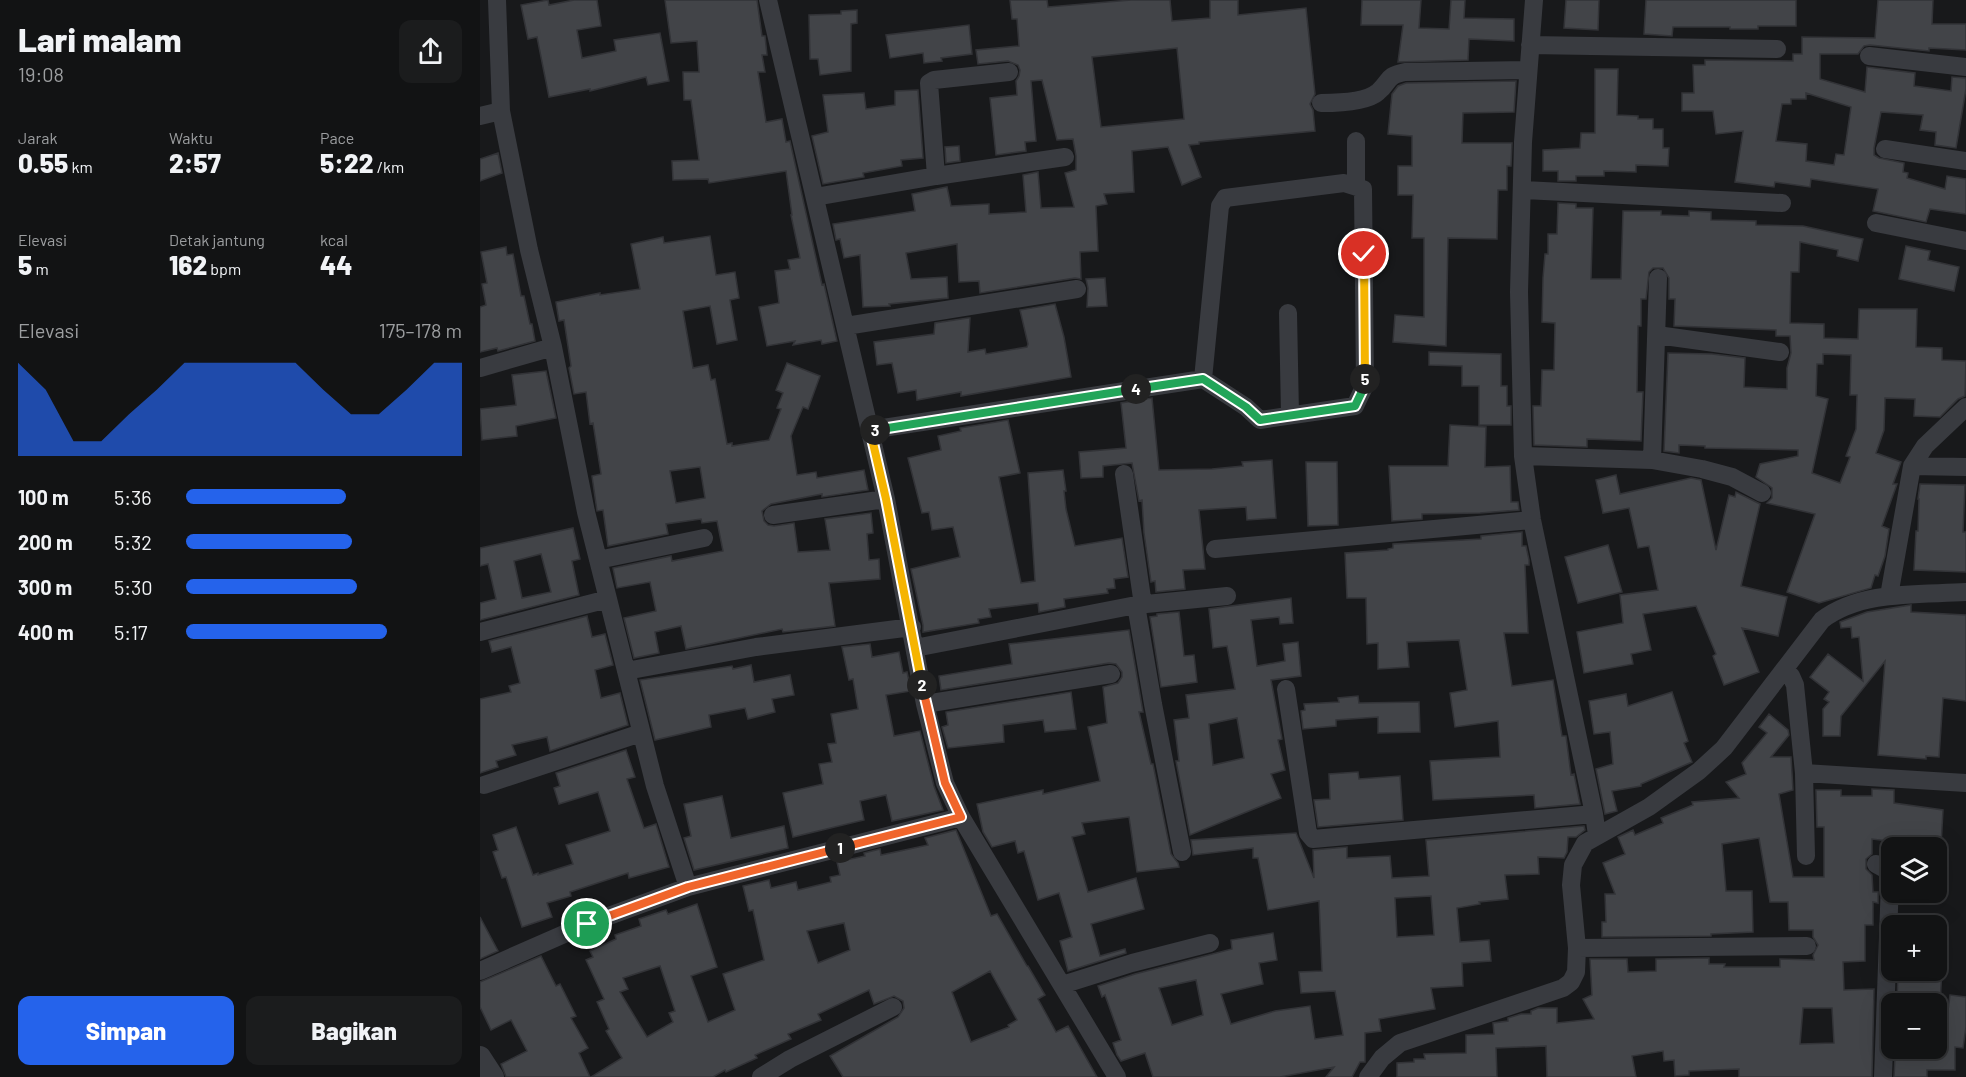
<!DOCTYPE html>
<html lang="id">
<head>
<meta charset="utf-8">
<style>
  :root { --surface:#121314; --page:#1b1c1d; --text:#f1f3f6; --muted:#9c9ea0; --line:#313234; --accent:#2563eb }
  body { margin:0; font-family:Barlow,sans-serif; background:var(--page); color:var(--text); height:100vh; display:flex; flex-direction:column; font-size:22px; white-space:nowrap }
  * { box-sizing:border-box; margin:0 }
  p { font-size:20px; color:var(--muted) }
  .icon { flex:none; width:33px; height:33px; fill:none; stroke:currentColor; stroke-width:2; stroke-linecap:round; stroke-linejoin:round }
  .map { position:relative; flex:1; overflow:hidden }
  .sheet { display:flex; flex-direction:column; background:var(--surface); width:480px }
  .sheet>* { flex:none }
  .buttons { position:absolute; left:1401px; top:837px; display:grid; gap:12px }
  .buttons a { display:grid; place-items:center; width:66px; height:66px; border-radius:12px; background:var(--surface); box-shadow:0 6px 24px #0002,0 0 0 2px var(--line); font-size:30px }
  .pin { position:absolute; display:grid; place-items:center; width:51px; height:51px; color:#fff; margin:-26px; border:3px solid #fff; border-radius:50%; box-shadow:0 2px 6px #0007 }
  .km { position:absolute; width:30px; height:30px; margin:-15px; border-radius:50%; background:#222; color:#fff; font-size:16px; line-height:30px; text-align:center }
  .round { display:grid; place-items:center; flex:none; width:63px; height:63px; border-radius:12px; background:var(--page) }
  .headline { display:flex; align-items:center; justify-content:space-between; height:102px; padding:0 18px }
  h1 { font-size:33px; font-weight:800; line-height:45px }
  .stats { display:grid; grid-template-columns:repeat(3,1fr); gap:9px; height:102px; padding:6px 18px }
  .stats div { display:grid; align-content:center }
  .stats b { font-size:26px; font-weight:800 }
  .stats small { font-size:16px; font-weight:400 }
  .stats p { font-size:16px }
  .chart { height:168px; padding:12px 18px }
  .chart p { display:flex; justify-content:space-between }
  .chart svg { width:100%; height:108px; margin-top:6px; fill:var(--accent); opacity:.7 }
  .primary-button { display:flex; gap:12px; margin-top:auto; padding:12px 18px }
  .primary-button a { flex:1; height:69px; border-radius:12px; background:var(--accent); color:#fff; font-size:24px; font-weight:800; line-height:69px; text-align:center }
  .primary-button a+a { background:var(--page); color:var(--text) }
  ul { padding:0 18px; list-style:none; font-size:20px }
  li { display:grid; grid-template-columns:96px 72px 1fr; align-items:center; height:45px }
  li i { height:15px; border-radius:8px; background:var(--accent) }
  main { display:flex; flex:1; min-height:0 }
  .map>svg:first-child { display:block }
  .building { fill:#424448; stroke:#323337; stroke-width:1.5; fill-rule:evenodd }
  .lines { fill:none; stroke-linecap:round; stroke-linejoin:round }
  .minor { stroke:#393b40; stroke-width:18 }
  .tertiary { stroke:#393b40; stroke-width:22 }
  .split-1-casing { stroke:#fff; stroke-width:12 }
  .split-2-casing { stroke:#fff; stroke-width:12 }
  .split-3-casing { stroke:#fff; stroke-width:12 }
  .split-4-casing { stroke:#fff; stroke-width:12 }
  .split-5-casing { stroke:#fff; stroke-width:12 }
  .split-6-casing { stroke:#fff; stroke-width:12 }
  .split-1 { stroke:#f0652b; stroke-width:8 }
  .split-2 { stroke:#f0652b; stroke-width:8 }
  .split-3 { stroke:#f5b400; stroke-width:8 }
  .split-4 { stroke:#22a559; stroke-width:8 }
  .split-5 { stroke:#22a559; stroke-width:8 }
  .split-6 { stroke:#f5b400; stroke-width:8 }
</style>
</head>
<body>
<main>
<section class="sheet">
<div class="headline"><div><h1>Lari malam</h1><p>19:08</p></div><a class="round"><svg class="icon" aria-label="share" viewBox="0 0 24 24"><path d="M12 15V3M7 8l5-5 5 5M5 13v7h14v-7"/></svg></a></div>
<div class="stats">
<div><p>Jarak</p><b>0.55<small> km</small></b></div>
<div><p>Waktu</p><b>2:57</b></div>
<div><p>Pace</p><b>5:22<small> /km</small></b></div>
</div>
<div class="stats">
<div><p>Elevasi</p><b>5<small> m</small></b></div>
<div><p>Detak jantung</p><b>162<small> bpm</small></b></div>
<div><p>kcal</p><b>44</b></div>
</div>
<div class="chart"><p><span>Elevasi</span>175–178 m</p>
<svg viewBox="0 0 160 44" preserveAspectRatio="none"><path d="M0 44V6L10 17L20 38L30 38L40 27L50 17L60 6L70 6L80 6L90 6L100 6L110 17L120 27L130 27L140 17L150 6L160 6V44z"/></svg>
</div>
<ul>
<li><b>100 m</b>5:36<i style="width:58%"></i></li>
<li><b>200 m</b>5:32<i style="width:60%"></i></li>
<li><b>300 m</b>5:30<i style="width:62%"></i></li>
<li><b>400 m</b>5:17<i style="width:73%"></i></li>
</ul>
<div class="primary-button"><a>Simpan</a><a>Bagikan</a></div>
</section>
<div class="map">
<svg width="1486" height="1077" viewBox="0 0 1486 1077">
  <rect width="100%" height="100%" fill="#18191b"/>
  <!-- building -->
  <path class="building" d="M68,0L69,5L94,0H117L121,26L97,30L102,58L136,51L134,40L180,33L189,81L168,85L166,77L110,91V89L69,97L57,37L48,39L41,5Z
    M185,0H277L282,36H285L287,55H282L285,72H278L286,122L302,119L306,142L310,141L342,285L344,284L357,341L342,344L341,340L313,345L315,341L287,346L279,307L299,303L295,271L310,269L308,260L320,258L311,215H312L306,171L229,183L228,179L193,180L192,161L219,160L211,100H204L203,72H219L217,41L191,43Z
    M530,0H567L568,7L651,0H690L692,21L730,18V0H758V15L826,8L835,94L830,104L833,110L835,131L719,142V144L709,145L721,177L702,185L688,147L652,151L654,192L624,194L627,204L616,206L618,251L600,252L601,279L595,278L500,293L499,281L479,282L477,244L426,253L431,279L467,277L468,298L409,304L410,306L383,307L380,255L364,258L360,239L356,240L353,224L435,211L432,194L467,187L471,206L509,204V214L546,212L543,175L558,172L561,208L594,207L585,173L596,170V156L593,139L577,140L562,80L551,81L556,141L545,142L546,151L516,155L510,98L537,95L536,81L539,76L540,70L538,65L528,61L498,64L496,50L539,46L537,19H532ZM697,48L704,119L621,127L612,57Z
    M882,0H941L939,28L969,29L971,0H985L984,18L1034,19V41L989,39L988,60L918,62L923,25H881Z
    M1086,0H1119L1118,30L1084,28Z
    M1166,0H1316V26H1278V29H1250V27H1193L1192,36L1164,34Z
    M1398,0H1453L1452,24H1486V50L1449,48V51L1390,45L1384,46L1378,54H1340V79L1385,92L1387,67L1435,73L1434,86L1471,91L1472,77L1486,78V89L1476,148L1455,145L1456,132L1440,130L1443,115L1401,112L1394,148V155L1399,158L1424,163L1423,172L1428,173L1427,178L1465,189L1467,176L1486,179V214L1450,209L1446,222L1393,211L1398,189L1331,179L1330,187L1295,182L1294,187L1255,182L1263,131L1236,134L1233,111H1202V93H1214L1213,65H1225V60L1313,61V54H1322V37L1395,38ZM1326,93L1371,107L1364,155L1356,154L1354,165L1326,161L1327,144L1296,141L1302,104H1311V99H1326Z
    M377,10V23L371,24V71L340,75L338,59H330L329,15L361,14V11Z
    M489,25L492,54L461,58L462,61L444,63L443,53L410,58L406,35Z
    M1115,69H1138L1137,115L1158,116V119H1173V129H1183V148H1189L1188,166L1156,165V172L1124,171V176H1096V181H1078V171H1063V150L1100,148L1101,133H1115Z
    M1036,81L1034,112L983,113L982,143H1032L1031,166H1027V190H1018L1017,239L968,238L966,346L913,342L915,315L944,317V238H932L933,195H918V166H932V136L908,134L912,94L918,86L926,83Z
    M438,90L443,158L421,160L422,166L383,173L384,177L343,184L332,136L348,132L343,95L384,93L386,109L415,105V91Z
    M479,146L480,161L466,163L465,147Z
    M18,153L22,173L0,181V159Z
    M1078,203L1096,204V208H1113L1111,279H1141L1143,211H1181V215L1209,216V211L1231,212V220L1276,221V225L1323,226L1383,239L1378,261L1357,256L1358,250L1320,242L1319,272H1311L1310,323L1344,324V338L1378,339L1379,309H1437L1436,347L1462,348V360L1486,361L1485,396L1478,399L1460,417L1434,416L1435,399L1405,398L1404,430L1396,453L1421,462L1413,484H1417L1402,526L1409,529L1405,556L1398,576L1395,575L1391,588L1339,603L1307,592L1335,514L1287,503L1292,498V488L1276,477L1280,464L1318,456V450L1225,448V446L1199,445V453L1184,451L1188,353L1232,354L1265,358L1264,387L1307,389V368L1311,353L1310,336H1296V330L1194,326L1195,299H1189V278L1183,268H1173L1169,272L1166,299H1161V326H1158L1157,392H1163L1161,441L1107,439V447L1054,445L1053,406H1061L1062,370H1074L1075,323L1062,322L1063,278L1065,254H1068V234H1077ZM1343,354L1371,355L1370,395H1377L1376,429L1366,456L1370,457L1360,483L1332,473L1348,399L1336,396L1337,364H1343Z
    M230,236L236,275L255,272L259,298L250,300L257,340L237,344L230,306L203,311L213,368L228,365L231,380L235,379L247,444L252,443V446L289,440L301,409L297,408L303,393L296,390L307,363L340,376L328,409L323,407L311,436L317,475L336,472L337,478L384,470L388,490L342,497V494L291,504L282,511L284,521L288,525L294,526L314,523L318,552L350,550L345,519L391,513L393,533L387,534L389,560L399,559L400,579L349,583L355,626L303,632L302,629L206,649L201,626L175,632L179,653L154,658L144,618L176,611L170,582L137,588L133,568L191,556L192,561L243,551L237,521L222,523L221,519L186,524L188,534L128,546L123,510L117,511L112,476L121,474L113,423L110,424L106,392L94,394L89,368L91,366L84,320L79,321L76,302L120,293V295L160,289L151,244L183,237L184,243ZM220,467L225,498L196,503L190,471Z
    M1426,246L1450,251L1448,260L1479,267L1474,291L1419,279Z
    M26,247L27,255L33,254L41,296H44L50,324H52L55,341L18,351L17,348L0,352V307L6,305L2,284L7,283L1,252Z
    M625,278L627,306L607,307L608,288L606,279Z
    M575,304L584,337L591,377L481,396V392L437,400L436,390L418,393L412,363L397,365L394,342L454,334L455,323L488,318H490L488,352L505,349L506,354L547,347L548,344L540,310Z
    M949,352L1021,354V386H1027V406H1031V425H999V386H982V366L949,365Z
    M66,371L76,418L36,426L37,436L2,440L0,409L36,405L32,375Z
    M672,398L679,470L732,469L763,466L762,462L792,460L796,518L767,520L766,507L719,510L725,569L703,570L705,589L676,592L675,581L671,582L664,533L662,500L659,501L652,463L623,466V477L601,478L599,452L646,448L641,403Z
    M528,420L540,473L519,477L541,583L555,581L548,473L583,470L586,491H584L586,509L595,546L642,538L648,577L634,579L635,588L627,589L628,593L584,599L585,607L559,612L558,603L509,609L511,617L498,619L499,623L443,632V625L431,569L480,557L473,527L452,530L449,512L442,513L428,458L461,450L458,436L481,431L480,428Z
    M970,425L1006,427L1005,467L1030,466L1031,502H1038L1039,510L1000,513L942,514V519L912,521L909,466H968Z
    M826,462H857L858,525L828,526Z
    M1136,475L1140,494L1211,478L1221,480L1236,550L1249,495L1255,497L1256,492L1280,504L1261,586L1307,597L1298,636L1262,628L1279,672L1244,685L1233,656L1236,654L1216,606L1163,614L1171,650L1151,654L1153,664L1104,673L1097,632L1143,623L1140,595L1178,590L1169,546L1158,548L1149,508L1123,513L1116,480Z
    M1440,484L1485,485L1483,532H1486V572L1434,570L1436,531H1438L1439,499H1438Z
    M93,528L100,559L92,561L99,595L0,620V603L16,599L8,564L0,566V548ZM61,554L71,592L42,598L34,561Z
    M1042,532V546H1046L1049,560V565H1045L1048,633H1024L1032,686L1073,680L1082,736H1086L1091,775L1094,774L1100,804L1055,808L1054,795L953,800L950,761L1020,757L1018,721L975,727L970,693L987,690L979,640L927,642L929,667L898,669V643L887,644L886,598H867L865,553L908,550V549L913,548V544L1001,539V536Z
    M1128,545L1142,592L1098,603L1085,557Z
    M811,598L813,623L800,624L799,617L771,620L777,666L805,661L803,644L818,642L821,676L791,680L802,739L798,740L805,770L791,774L801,798L710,835L696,761H699L694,720L709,718L706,695L755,689L747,646L733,648L729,609ZM757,718L764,758L733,765L729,724Z
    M1431,605V612L1486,615V701L1463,698L1459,757L1446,756V759L1398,755L1405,661L1361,716L1360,736H1343V709L1349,702L1344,699L1349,692L1330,677L1348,654L1383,681L1379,637L1372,638L1371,627L1361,628L1360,622L1387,612Z
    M699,612L704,656L714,655L717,682L681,687L670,617L677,616V614Z
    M107,616L112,637L125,634L133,665L115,670L121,698L140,693L148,725L70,751L67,737L32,745L36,755L16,761L18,767L0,773V699L31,692L29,686L40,683L31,647L12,652L9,641Z
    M649,630L663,712H659L671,764H673L691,854L698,863L699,867L657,872L649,817L602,823L605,834L592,837L608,892L656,878L664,909L611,924L620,956L645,949L646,953L588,971L580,941L592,937L579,893L558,900L544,851L538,853L535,841L512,847L503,832L497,804L563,790V794L620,781L608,727L627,723L623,687L638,683L642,677V672L636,664L629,663L461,690L459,676L532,664L529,644Z
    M390,644L392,657L419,652L423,673L427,672L431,691L406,695L414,736L440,731L454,786L463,810L412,821L406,795L380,801L384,820L313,837L303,793L343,784L339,764L352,762L348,744L356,743L351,714L378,709L373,679L369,680L362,647Z
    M271,665L274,682L310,675L314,695L292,699L295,712L268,719L265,708L229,715L231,727L175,740L160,680L252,666L253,669Z
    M591,692L596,729L565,732L563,720L523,725L524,742L468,748L462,727L468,725L466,712Z
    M1192,692L1208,741L1204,743L1212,762L1161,784V786L1132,791L1137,811L1125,814L1116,769L1133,764L1130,732L1114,734L1109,701L1146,694L1148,706Z
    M878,696L879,703L939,702L940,732L898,733V717L856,720V726L823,729L821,711L825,710L824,704L859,702L858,698Z
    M1289,714L1308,730L1309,735L1291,757H1311L1313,790L1299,794L1313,877H1344V827H1337L1336,790H1361V796H1392V789L1414,790V803L1463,810L1461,847L1392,839V854L1386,859V869L1392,875L1393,892H1398V903L1393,902V925H1385V961L1363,962L1364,990L1394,989L1392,1077H1259V1069L1209,1071V1075L1195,1076L1194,1060L1184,1061L1183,1051L1152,1056L1156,1077H1067L1066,1046L1016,1048L1017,1077H917V1063L934,1062V1059H945L944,1054L986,1053V1035L1014,1034L1013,1023L1028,1021V1018L1041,1014H1051V1011L1058,1008H1077V1023L1114,1019L1103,999L1112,995L1110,959H1147L1148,972L1176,971V959L1229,958V964H1245L1244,967H1300V959L1334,960L1333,955L1338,945L1333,937V930H1309L1308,902H1290L1279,838L1242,844L1246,891H1272L1273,932L1231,934V936L1122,937V922H1126L1125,894H1135L1123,863L1145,854L1138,837L1153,830L1155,835L1183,823L1181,818L1213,805L1212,802L1259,798L1246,782L1266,774L1262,763L1287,733L1279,727ZM1323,1008H1352L1354,1043L1320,1044Z
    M146,750L155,777L147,779L164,828L176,824L189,867L149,878L148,873L90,892L91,896L67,903L72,917L42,927L26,877L22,878L13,852L18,850L13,835L36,827L53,875L58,873V875L93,864L86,845L130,831L118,792L79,804L74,788L80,786L76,773Z
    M878,772L879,779L920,776L923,820L838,827L834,800L850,799L849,774Z
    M242,796L251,838L304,826L308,848L214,870L204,838L211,836L204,804Z
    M1104,826L1105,830L1096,837H1088L1087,852L1084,858L1058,857L1059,874L1025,875L1028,899L999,902L1000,904L977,908L980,942L1009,940L1011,961L982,963L983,986L951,988L955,1009L899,1019L901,1031L885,1033V1062H880L872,1077H846L854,1067L800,1077H673L665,1053L641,1061L637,1055L633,1043L641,1040L625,995L622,997L618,986L655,974L752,949L751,940L793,933L797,960L779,963L783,984L741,994L751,1024L795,1011L830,1006L835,1039L863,1035L855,991L821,993L819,972L842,971L839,901L788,910L778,858H773V848L713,855L711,840L816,833L834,878L833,850L867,847V858L910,856L912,878L949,876L946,840ZM951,896L954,935L917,937L915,898ZM716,980L723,1015L692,1025L679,988Z
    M476,830L511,916L517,914L547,966H548L565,995L558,999L576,1032L588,1026L617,1077H363L350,1056L418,1017L424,1008L423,1001L414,996L394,1004L389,990L338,1014L341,1020L308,1034L311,1039L275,1055L277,1058L246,1072L245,1070L233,1077H111L142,1058L126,1031L129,1029L117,1002L124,999L106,960L113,957L110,951L136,939L135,935L161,926L159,919L186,910L188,914L217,904L237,967L211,976L228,1022L255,1010L243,974L284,960L273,910L269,911L263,886L289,880L291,888L316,882L318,890L351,882L350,877L360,875L357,862L385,856L384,853L400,849L401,855L448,845L445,838ZM364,923L370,950L338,963L327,931ZM180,966L195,1011L189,1013L193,1022L167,1037L140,992L148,989L143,978ZM510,971L537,1020L528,1025L529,1027L491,1042L472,992Z
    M0,917L18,951L0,959Z
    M61,956L76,986L80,984L96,1016L91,1018L108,1048L99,1053L110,1077H26L21,1064L47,1051L31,1020L11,1030L0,1007V982Z
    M1418,970H1462L1460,1004H1417Z
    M1470,995L1486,997V1027L1483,1048L1475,1047V1070H1447V1077H1414L1415,1057H1456V1033L1465,1034Z"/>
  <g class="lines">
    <!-- minor -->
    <path class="minor" d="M17,0L21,111L49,250L73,347L106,512L128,599L175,786L208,887
      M288,0L406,499L445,704L465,783L481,817L637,1077
      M1054,0L1043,142L1039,292L1043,456L1052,520L1114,814L1117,835
      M1050,45L1297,49
      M1389,56L1486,67
      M841,103C857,103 887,102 898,92C911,81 905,76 925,72L1048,70
      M0,116L21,111
      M1405,149L1486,161
      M456,176L449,83L454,80L529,72
      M876,185V141
      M1042,190L1302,203
      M335,197L456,176L585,157
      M1396,223L1486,241
      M808,313L810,415
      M366,326L597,289
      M1177,335L1300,352
      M0,368L73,347
      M390,430L723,379L766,407L780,420L875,406L885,385L883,189L864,183L745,198L740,206L723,379
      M1043,456L1172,460L1222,469L1252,477L1282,493
      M1172,460L1178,278
      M1432,466L1486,467
      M644,474L663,605
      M293,515L406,499
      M735,549L1052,520
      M118,560L224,538
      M1409,596L1432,466L1445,446L1486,407
      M656,605L673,704L702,852
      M0,632L128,599
      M435,648L656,605L747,596
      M146,671L276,647L432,627
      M1305,671L1311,676L1315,685L1324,773L1486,783
      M806,689L828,833L833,839L1114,814
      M445,704L631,674
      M1324,773L1326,856
      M4,785L161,733
      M1396,864L1407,870L1410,881L1403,1077
      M1097,948L1327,946
      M0,971L107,924L208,887L481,817
      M582,985L652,963L730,943
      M281,1077L310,1059L413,1007
      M888,1077L902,1058L920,1043L1083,988L1091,982L1096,972L1097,948L1091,885L1093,865L1105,843L1169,807L1219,771L1244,748L1342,620C1381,590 1439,595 1486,592"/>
    <!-- tertiary -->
    <path class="tertiary" d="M0,1057L13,1077"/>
  </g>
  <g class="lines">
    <!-- split-1 casing -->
    <g class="split-1-casing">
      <path id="split-1" d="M107,924L208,887L360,848"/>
    </g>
    <!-- split-2 casing -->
    <g class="split-2-casing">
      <path id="split-2" d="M360,848L481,817L465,783L442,685"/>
    </g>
    <!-- split-3 casing -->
    <g class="split-3-casing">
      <path id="split-3" d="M395,430H390L406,499L442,685"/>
    </g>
    <!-- split-4 casing -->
    <g class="split-4-casing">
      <path id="split-4" d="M395,430L656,389"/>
    </g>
    <!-- split-5 casing -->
    <g class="split-5-casing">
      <path id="split-5" d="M656,389L723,379L766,407L780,420L875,406L885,385V379"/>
    </g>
    <!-- split-6 casing -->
    <g class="split-6-casing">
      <path id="split-6" d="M884,254L885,379"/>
    </g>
    <!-- split-1 -->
    <use href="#split-1" class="split-1"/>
    <!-- split-2 -->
    <use href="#split-2" class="split-2"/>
    <!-- split-3 -->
    <use href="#split-3" class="split-3"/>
    <!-- split-4 -->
    <use href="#split-4" class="split-4"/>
    <!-- split-5 -->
    <use href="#split-5" class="split-5"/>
    <!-- split-6 -->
    <use href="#split-6" class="split-6"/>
  </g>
</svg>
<div class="buttons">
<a><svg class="icon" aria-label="layers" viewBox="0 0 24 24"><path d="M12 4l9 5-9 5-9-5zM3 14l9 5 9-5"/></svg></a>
<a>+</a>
<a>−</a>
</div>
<div class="pin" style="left:107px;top:924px;background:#1e9e55"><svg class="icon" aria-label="arrive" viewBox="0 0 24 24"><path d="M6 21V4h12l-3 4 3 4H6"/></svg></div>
<div class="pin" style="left:884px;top:254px;background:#d93025"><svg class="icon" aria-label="check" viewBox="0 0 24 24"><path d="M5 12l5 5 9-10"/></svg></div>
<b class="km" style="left:360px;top:848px">1</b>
<b class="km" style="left:442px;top:685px">2</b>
<b class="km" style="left:395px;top:430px">3</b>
<b class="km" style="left:656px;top:389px">4</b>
<b class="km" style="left:885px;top:379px">5</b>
</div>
</main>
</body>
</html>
